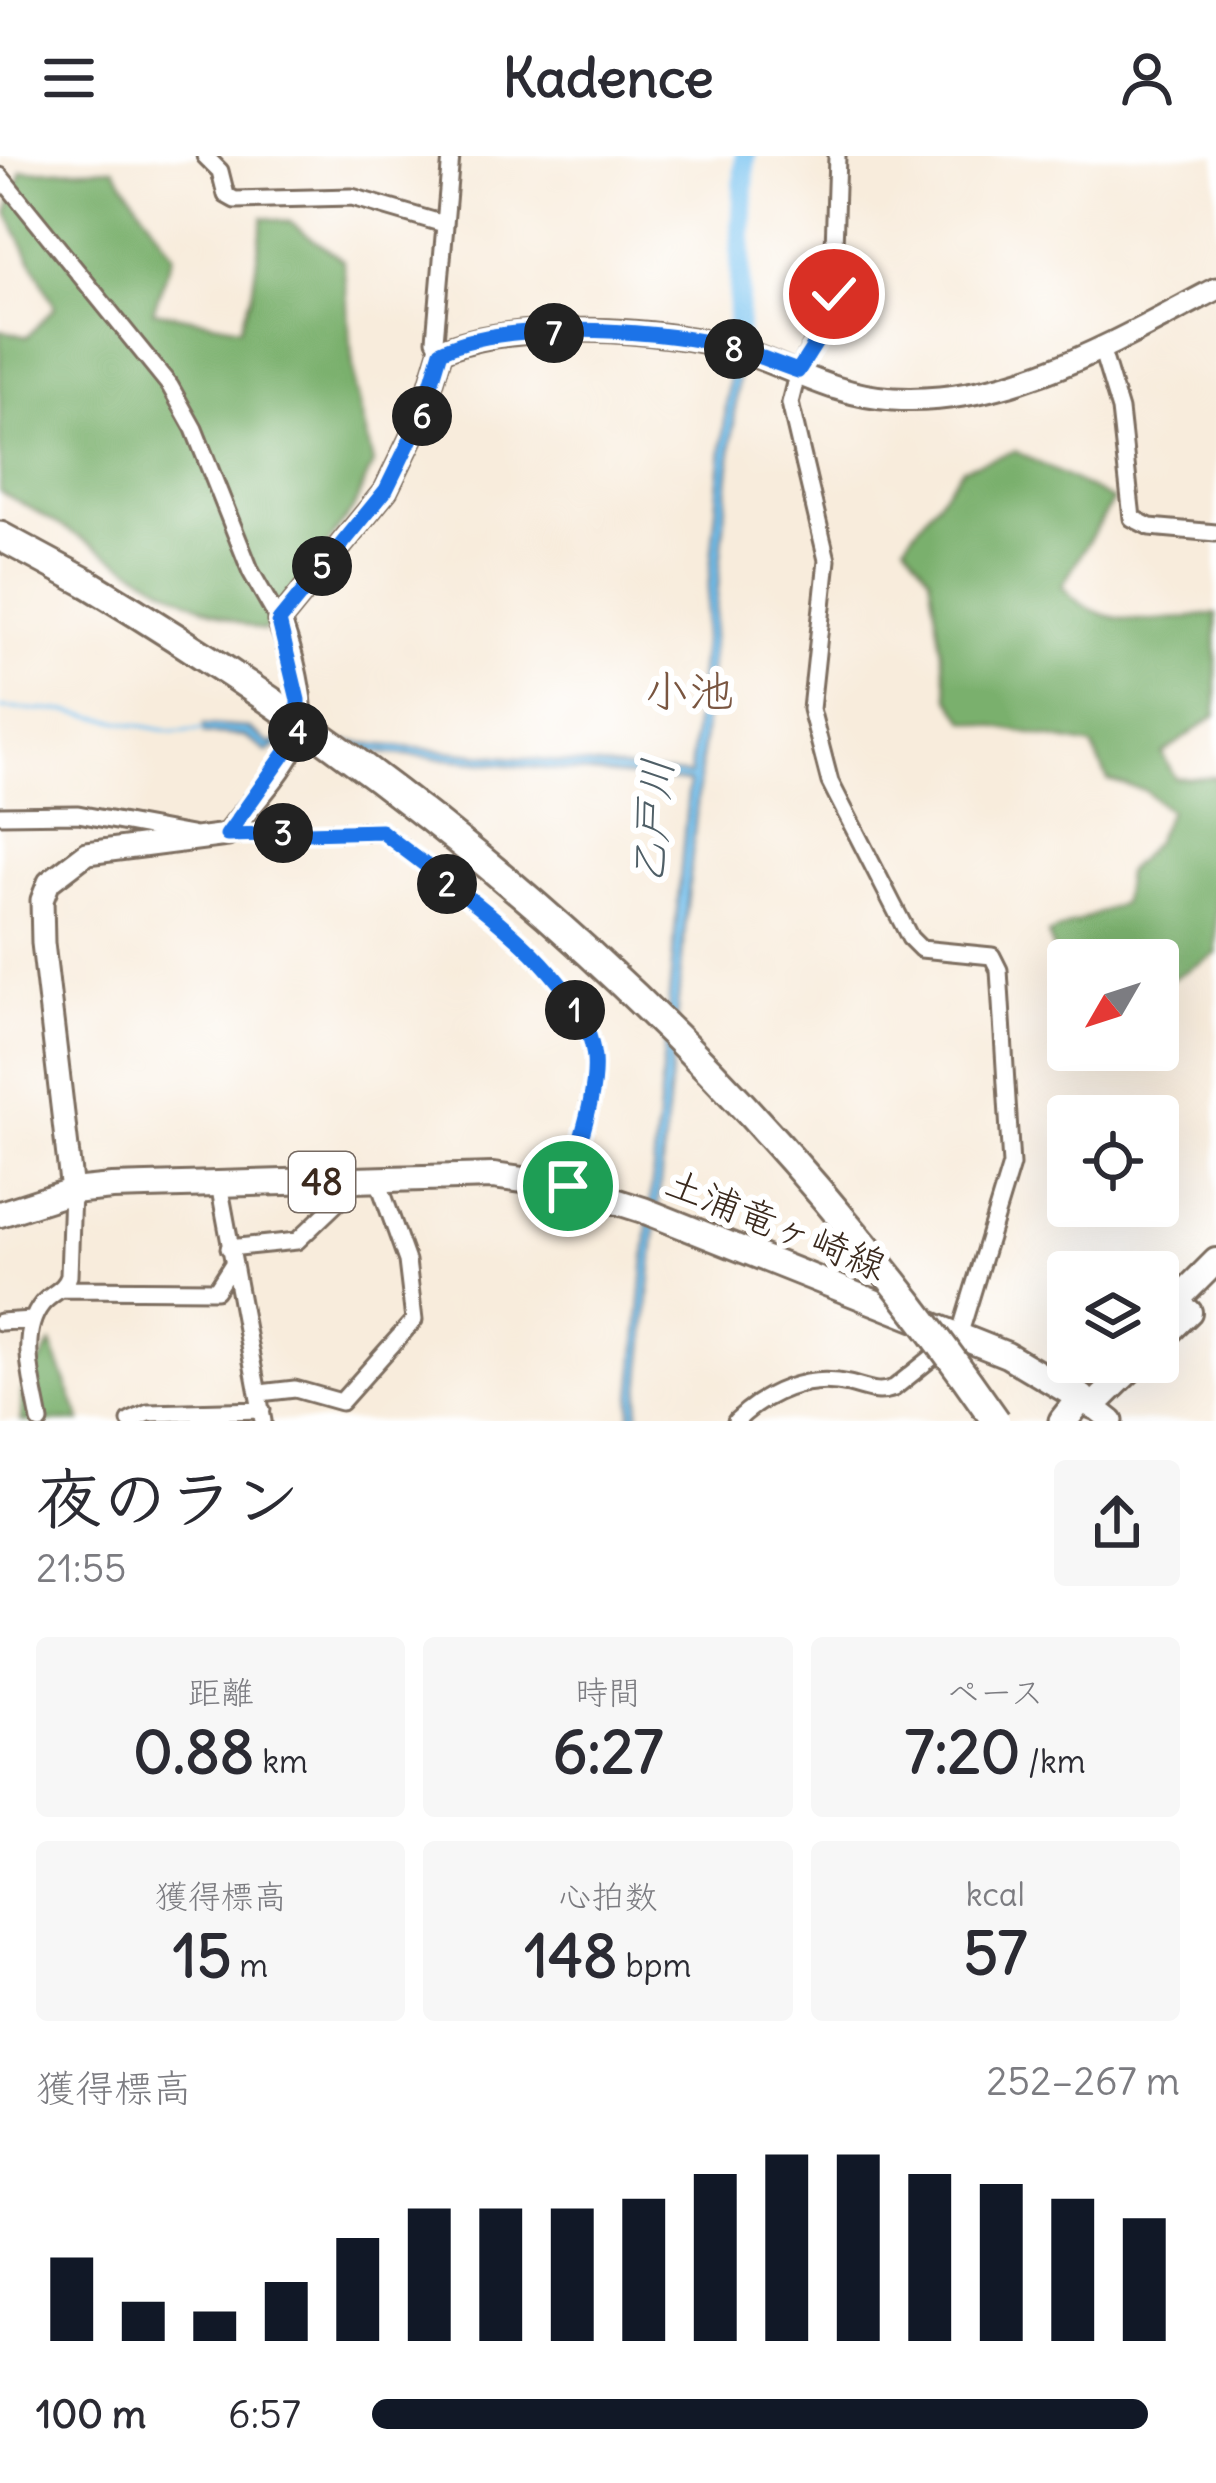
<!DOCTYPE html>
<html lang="ja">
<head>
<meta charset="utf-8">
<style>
  :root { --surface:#fff; --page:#f7f7f7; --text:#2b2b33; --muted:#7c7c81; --accent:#111827 }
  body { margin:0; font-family:Delius,"Klee One",sans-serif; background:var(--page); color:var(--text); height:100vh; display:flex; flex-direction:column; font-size:45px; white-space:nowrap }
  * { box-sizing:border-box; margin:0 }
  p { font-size:39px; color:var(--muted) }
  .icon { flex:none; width:66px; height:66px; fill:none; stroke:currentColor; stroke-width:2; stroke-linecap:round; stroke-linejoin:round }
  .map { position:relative; height:1265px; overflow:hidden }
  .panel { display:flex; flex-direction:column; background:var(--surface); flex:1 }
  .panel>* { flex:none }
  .needle { width:78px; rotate:231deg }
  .buttons { position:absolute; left:1047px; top:783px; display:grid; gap:24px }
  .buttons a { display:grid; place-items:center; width:132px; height:132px; border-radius:12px; background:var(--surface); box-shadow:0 12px 48px #0002; font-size:60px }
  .pin { position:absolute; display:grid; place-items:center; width:102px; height:102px; color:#fff; margin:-51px; border:6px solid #fff; border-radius:50%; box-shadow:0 3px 12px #0007 }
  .km { position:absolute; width:60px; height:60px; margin:-30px; border-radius:50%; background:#222; color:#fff; font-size:33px; line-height:60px; text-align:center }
  .round { display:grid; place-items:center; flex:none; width:126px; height:126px; border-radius:12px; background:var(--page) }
  .head { display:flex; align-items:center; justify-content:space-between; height:204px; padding:0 36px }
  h1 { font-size:66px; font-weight:800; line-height:90px }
  .figures { display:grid; grid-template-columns:repeat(3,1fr); gap:18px; height:204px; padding:12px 36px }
  .figures div { display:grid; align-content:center; border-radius:12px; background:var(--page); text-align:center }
  .figures b { font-size:60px; font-weight:800 }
  .figures small { font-size:33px; font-weight:400 }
  .figures p { font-size:33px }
  .chart { height:336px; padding:24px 36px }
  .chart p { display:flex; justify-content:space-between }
  .chart svg { width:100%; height:216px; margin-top:12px; stroke:var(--accent); stroke-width:6 }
  ul { padding:0 36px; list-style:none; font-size:39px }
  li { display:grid; grid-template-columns:192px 144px 1fr; align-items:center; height:90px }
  li i { height:30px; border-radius:15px; background:var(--accent) }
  header { display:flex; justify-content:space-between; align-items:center; height:156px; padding:0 36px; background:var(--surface); font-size:54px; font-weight:800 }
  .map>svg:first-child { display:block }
  .forest { fill:#7ab06d; stroke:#5a6d46; stroke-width:3 }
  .water { fill:#75c1ef; stroke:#587686; stroke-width:3 }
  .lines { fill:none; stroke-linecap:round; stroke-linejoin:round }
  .stream { stroke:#75c1ef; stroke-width:3 }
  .river { stroke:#75c1ef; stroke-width:21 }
  .street-casing { stroke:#7d6e60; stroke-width:21 }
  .secondary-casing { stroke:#7d6e60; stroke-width:27 }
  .primary-casing { stroke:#7d6e60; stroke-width:30 }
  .highway-casing { stroke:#7d6e60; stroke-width:33 }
  .street { stroke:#fff; stroke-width:15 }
  .secondary { stroke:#fff; stroke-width:21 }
  .primary { stroke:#fff; stroke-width:24 }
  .highway { stroke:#fff; stroke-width:27 }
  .highway-bridge-casing { stroke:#7d6e60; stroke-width:33; stroke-linecap:butt }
  .highway-bridge { stroke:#fff; stroke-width:27 }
  .route-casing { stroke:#fff; stroke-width:24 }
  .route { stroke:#1a73e8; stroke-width:15 }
  .labels { text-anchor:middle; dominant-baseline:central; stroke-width:12; stroke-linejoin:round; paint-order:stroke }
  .shield { fill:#fff; stroke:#766a62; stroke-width:3 }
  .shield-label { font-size:36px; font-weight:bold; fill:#3b2a1e }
  .street-label { font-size:39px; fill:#3b2a1e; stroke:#fff }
  .water-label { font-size:42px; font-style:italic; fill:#4f5f67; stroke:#fff }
  .quarter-label { font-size:45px; fill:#7a5641; stroke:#fff }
</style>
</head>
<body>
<header><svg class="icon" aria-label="menu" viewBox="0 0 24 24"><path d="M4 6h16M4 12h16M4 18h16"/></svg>Kadence<svg class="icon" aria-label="person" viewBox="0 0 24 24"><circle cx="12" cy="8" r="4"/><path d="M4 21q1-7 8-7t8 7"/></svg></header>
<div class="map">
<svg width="1216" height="1265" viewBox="0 0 1216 1265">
  <rect width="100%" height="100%" fill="#fff"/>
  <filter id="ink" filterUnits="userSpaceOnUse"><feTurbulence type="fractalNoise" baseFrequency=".00833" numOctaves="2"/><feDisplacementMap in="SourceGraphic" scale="24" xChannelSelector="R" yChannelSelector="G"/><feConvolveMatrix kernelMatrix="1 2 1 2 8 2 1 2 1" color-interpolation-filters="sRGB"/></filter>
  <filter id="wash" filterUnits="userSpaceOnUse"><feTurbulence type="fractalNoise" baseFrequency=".004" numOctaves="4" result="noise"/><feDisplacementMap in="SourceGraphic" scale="48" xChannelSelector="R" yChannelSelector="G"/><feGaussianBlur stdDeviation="2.7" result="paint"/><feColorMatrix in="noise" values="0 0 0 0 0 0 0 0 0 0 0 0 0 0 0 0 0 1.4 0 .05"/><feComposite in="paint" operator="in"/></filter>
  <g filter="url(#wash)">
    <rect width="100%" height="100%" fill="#f8ecdc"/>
    <!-- forest -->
    <path class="forest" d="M114,12L173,99L153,155L240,171L252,138L263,61L290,66L343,104L355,232L373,307L353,353L264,475C172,448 88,380 0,336V174L27,181L55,151L7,57L22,15Z
      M1015,295L1113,344L1062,430C1100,477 1162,464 1216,458V559L1162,598L1175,622L1216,621V798L1158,831V804H1068V833L1048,778L1122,747L1126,716L1154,687L1169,655L1144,634L1108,624L1092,590L966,565L949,542L930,420L905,387L963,312Z
      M51,1188L81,1265H21L22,1236Z"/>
    <!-- water -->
    <path class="water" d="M736,151L745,152L637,1265H630L689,626L363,595L291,581L267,596L245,580L204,577V569L248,572L270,588L290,580L690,619Z"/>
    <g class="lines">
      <!-- stream -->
      <path class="stream" d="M0,552L64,555L174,576L206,573"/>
      <!-- river -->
      <path class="river" d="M737,179L745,0"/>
    </g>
  </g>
  <g filter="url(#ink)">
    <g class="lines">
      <!-- street casing -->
      <g class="street-casing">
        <path id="street" d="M205,0L220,15L226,39L235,44L352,41L444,68
          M0,20L170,230L194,273L251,416L279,465
          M441,195L435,184L451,0
          M1102,195L1120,254L1132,362L1150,371L1216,377
          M0,659L78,658L191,679
          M227,679L381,675C445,727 586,813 594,902C597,943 577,990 568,1030
          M219,1028L263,1265
          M229,1092L297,1085L342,1042L346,1025
          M61,1133L216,1134L232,1109
          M0,1166L32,1164
          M260,1237L295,1233L341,1246L414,1164L407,1105L377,1022
          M40,1265C34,1229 17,1179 42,1148C52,1136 64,1135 69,1120L72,1035
          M130,1265L148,1257L262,1254
          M736,1265C766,1236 807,1218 849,1228C866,1232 877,1239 894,1232L959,1180L1011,1009L999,814L992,800L921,793L910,782L830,626L811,553L827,404L790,247L798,215L832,153L837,0"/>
      </g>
      <!-- secondary casing -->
      <g class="secondary-casing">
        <path id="secondary" d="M72,1035L43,787L42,744L49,726L87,697L227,679C245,654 292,606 298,578C306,546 291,494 279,465L386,334L421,262L441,195C509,164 667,171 738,194C791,212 836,240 893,243C1010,250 1116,185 1216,133
          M1093,1250L1112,1265"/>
      </g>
      <!-- primary casing -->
      <g class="primary-casing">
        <path id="primary" d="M0,1058L72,1035L112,1031L493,1020L568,1030L643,1054L1007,1199L1093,1250L1138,1206
          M1158,1163L1216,1105
          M1158,1186L1189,1156"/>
      </g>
      <!-- highway casing -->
      <g class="highway-casing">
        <path id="highway" d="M0,380L89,428
          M1063,1265L1081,1242"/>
      </g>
      <!-- street -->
      <use href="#street" class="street"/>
      <!-- secondary -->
      <use href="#secondary" class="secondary"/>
      <!-- primary -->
      <use href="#primary" class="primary"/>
      <!-- highway -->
      <use href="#highway" class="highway"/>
      <!-- highway-bridge casing -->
      <g class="highway-bridge-casing">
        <path id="highway-bridge" d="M89,428C457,649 750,910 996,1265"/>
      </g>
      <!-- highway-bridge -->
      <use href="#highway-bridge" class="highway-bridge"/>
    </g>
  </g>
  <g class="lines" filter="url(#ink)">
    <!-- route casing -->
    <g class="route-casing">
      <path id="route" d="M568,1030C577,990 597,943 594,902C586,813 445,727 381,675L227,679L298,579V544L279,465L386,334L421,262L441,195C506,164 648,173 718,188C745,194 772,206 798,215L822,177L834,138"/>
    </g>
    <!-- route -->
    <use href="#route" class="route"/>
  </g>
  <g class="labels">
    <!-- shield labels -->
    <rect class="shield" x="289" y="996" width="66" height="60" rx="9"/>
    <g class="shield-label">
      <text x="322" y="1026">48</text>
    </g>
    <!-- street labels -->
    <g class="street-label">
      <text transform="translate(776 1068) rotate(22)">土浦竜ヶ崎線</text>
    </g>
    <!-- water labels -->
    <g class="water-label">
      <text transform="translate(652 665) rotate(-85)">乙戸川</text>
    </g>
    <!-- quarter labels -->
    <g class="quarter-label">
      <text x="689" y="535">小池</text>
    </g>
  </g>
</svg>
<div class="buttons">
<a><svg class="needle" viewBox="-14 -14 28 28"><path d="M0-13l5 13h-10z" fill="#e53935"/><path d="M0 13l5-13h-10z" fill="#7c7c81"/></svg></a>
<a><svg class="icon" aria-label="locate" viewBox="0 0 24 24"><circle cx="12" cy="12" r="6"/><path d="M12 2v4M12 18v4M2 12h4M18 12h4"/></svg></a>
<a><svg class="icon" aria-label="layers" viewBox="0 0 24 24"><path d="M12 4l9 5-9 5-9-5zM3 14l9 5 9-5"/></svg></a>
</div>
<div class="pin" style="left:568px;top:1030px;background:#1e9e55"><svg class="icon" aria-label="arrive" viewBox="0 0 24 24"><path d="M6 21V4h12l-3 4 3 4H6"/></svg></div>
<div class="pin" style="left:834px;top:138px;background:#d93025"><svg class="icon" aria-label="check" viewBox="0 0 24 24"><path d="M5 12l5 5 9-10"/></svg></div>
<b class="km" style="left:575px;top:854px">1</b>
<b class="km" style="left:447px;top:728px">2</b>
<b class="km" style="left:283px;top:677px">3</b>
<b class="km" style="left:298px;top:576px">4</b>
<b class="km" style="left:322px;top:410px">5</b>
<b class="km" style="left:422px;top:260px">6</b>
<b class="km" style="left:554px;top:177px">7</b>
<b class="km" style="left:734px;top:193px">8</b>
</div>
<section class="panel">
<div class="head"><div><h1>夜のラン</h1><p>21:55</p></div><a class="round"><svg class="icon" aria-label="share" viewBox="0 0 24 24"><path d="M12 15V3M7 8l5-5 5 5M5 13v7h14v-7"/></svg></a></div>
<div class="figures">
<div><p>距離</p><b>0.88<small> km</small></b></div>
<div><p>時間</p><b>6:27</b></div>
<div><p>ペース</p><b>7:20<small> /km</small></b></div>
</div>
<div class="figures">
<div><p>獲得標高</p><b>15<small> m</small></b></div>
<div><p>心拍数</p><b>148<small> bpm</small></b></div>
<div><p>kcal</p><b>57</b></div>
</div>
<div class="chart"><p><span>獲得標高</span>252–267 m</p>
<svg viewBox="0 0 160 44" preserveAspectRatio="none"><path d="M5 44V27M15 44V36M25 44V38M35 44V32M45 44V23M55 44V17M65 44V17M75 44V17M85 44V15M95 44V10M105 44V6M115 44V6M125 44V10M135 44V12M145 44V15M155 44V19"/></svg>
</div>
<ul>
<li><b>100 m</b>6:57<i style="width:96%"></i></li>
</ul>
</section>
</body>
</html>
